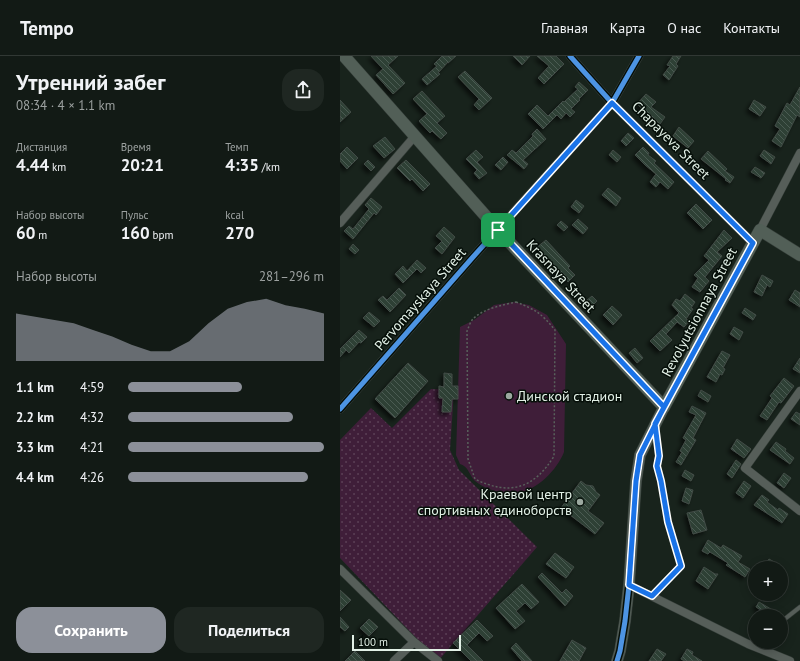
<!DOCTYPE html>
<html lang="ru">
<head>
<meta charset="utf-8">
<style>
  :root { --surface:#121a15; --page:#1f2722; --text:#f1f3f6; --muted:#9ca1a0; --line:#313834; --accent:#8c9099 }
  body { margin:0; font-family:"PT Sans",sans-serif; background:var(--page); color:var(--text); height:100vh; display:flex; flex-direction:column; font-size:15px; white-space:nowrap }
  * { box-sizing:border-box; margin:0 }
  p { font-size:13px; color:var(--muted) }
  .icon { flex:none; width:22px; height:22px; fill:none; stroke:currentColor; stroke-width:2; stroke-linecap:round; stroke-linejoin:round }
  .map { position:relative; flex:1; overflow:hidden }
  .drawer { display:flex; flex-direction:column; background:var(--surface); width:340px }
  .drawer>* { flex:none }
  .fabs { position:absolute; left:408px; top:505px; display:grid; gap:8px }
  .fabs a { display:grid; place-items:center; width:40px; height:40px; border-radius:50%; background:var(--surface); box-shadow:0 2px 10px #0003,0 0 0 1px var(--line); font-size:20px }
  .scale { position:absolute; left:12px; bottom:10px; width:109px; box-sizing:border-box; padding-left:4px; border:2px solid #e3f1e7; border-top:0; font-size:11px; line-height:14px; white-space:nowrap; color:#e3f1e7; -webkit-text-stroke:3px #060f09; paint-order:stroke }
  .pin { position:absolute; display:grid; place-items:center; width:34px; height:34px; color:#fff; margin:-17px; border-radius:8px; box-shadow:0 2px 6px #0006 }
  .round { display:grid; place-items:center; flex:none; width:42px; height:42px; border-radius:16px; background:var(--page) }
  .summary { display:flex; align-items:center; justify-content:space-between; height:68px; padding:0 16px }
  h1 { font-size:22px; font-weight:800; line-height:30px }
  .stats { display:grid; grid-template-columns:repeat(3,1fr); gap:6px; height:68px; padding:4px 16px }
  .stats div { display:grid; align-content:center }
  .stats b { font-size:17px; font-weight:800 }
  .stats small { font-size:11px; font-weight:400 }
  .stats p { font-size:11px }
  .chart { height:112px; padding:8px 16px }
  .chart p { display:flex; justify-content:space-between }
  .chart svg { width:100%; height:72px; margin-top:4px; fill:var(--accent); opacity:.7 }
  .action { display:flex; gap:8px; margin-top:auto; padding:8px 16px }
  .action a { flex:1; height:46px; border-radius:16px; background:var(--accent); color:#fff; font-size:16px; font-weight:800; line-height:46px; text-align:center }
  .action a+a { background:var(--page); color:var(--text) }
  ul { padding:0 16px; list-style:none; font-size:13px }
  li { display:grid; grid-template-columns:64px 48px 1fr; align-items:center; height:30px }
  li i { height:10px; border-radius:5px; background:var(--accent) }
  header { display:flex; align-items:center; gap:24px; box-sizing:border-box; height:56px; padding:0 20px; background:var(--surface); border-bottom:1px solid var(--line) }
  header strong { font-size:19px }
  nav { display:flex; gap:22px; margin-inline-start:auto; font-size:14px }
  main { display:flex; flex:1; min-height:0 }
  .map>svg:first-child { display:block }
  .green { fill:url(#green-dots) }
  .pitch { fill:#3f1e39 }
  .building { fill:url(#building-back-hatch); stroke:#424c46; filter:url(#shadow) }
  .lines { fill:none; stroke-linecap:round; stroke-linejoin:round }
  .lane-casing { stroke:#343d38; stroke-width:5 }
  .street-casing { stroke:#343d38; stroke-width:9 }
  .secondary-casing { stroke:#343d38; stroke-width:12 }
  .primary-casing { stroke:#343d38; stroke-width:13 }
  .path { stroke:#59615c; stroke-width:1.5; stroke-dasharray:2 2; stroke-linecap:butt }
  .lane { stroke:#565e59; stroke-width:4 }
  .street { stroke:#565e59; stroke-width:8 }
  .secondary { stroke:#4f5a53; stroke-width:11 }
  .primary { stroke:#525f57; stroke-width:12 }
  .cycleway-casing { stroke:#060f09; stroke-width:8 }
  .cycleway { stroke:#4d94e3; stroke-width:5 }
  .route-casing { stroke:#fff; stroke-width:8 }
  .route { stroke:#1a73e8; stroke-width:5 }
  .poi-dot { fill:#9ca9a0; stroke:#060f09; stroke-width:1.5 }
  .labels { text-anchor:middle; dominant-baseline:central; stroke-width:3; stroke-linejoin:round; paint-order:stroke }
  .street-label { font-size:14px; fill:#e3f1e7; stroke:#060f09 }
  .poi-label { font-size:14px; fill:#e3f1e7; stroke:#060f09; text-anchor:start }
</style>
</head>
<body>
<header>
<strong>Tempo</strong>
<nav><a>Главная</a><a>Карта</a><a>О нас</a><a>Контакты</a></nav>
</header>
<main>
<section class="drawer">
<div class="summary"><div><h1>Утренний забег</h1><p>08:34 · 4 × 1.1 km</p></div><a class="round"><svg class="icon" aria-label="share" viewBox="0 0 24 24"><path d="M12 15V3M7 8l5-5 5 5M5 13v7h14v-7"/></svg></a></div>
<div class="stats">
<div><p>Дистанция</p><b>4.44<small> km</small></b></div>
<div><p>Время</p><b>20:21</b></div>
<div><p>Темп</p><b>4:35<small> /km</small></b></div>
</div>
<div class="stats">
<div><p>Набор высоты</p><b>60<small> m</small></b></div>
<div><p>Пульс</p><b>160<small> bpm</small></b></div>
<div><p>kcal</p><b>270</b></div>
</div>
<div class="chart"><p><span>Набор высоты</span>281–296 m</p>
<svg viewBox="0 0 160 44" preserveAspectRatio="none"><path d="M0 44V15L10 17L20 19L30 21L40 25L50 29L60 34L70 38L80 38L90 32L100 21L110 12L120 8L130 6L140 10L150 12L160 15V44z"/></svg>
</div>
<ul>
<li><b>1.1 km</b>4:59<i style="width:58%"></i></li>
<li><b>2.2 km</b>4:32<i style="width:84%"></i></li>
<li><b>3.3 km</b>4:21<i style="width:100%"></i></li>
<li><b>4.4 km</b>4:26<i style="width:92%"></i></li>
</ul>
<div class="action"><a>Сохранить</a><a>Поделиться</a></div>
</section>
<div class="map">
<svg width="460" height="605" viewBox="0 0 460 605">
  <defs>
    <pattern id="green-dots" width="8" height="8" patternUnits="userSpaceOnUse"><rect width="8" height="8" fill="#3f1e39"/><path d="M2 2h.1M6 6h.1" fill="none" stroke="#5b3f56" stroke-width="1.8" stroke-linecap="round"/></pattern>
    <pattern id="building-back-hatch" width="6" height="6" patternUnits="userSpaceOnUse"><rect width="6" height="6" fill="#2e3f36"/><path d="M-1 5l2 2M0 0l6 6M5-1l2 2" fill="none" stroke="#4c5b53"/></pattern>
    <filter id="shadow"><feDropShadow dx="-3" dy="3" stdDeviation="2" flood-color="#0009"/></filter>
  </defs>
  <rect width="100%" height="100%" fill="#18231c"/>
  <!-- green -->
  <path class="green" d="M91,333L114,334L110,394L119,414L197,491L98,605L0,502V384L31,352L52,372Z"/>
  <!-- pitch -->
  <path class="pitch" d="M173,246L189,249L207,259L226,288L224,396C217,414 197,434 178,437V444H161V437C152,434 142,431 135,425C129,419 129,411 120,408L116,399L120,271L134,264L154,249Z"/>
  <!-- building -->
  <path class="building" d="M31,0H58L48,9L65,27L53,38L36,19L43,13Z
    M102,0H116L108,7V6L98,17L100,18L87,29L82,23L97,10L94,8Z
    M173,0H190L182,9Z
    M197,0H216L224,8L204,28L198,22L209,10Z
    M333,0H341L336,8L338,10L329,24L323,19L330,10L327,9Z
    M125,15L152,42L139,54L134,49L139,43L118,21Z
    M239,26L248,34L239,43L240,44L231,53L235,56L230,61L226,57L221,63L217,59L203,73L188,58L197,49L208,60L223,45L224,46L238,33L235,31Z
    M460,31V61L457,59L441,91L432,85L440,73L435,70L447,47L450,49Z
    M82,35L105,60L97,67L107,77L101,83L92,75L90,77L79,65L87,58L73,43Z
    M306,38L316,46L311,51L325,61L320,68L297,48Z
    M0,44L11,56L0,66Z
    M414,44L426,51L420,60L409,53Z
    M339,71L354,85L348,92L333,80Z
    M197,73L206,83L183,104L188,108L184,113L167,99L172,94L176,97L193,80L192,78Z
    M288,77L294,82L286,90L281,85Z
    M45,81L55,93L44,102L33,90Z
    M7,91L18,102L7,113L0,105V98Z
    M303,91L309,97L308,99L316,105L314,107L334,126L328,133L320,126L316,131L310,126L316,118L305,109L295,99Z
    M136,94L143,101L137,106L147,117L139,123L134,117L137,114L126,103Z
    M273,94L281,101L277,106L269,99Z
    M424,94L435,101L431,108L420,100Z
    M368,95L387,113L385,115L394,121L390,127L385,124L386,123L361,103Z
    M163,101L168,106L161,114L155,109Z
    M28,104L35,111L31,115L24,108Z
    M66,104L90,128L83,135L72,123L70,125L57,112Z
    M415,111L425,117L421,122L411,116Z
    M268,132L281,142L276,150L262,139Z
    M31,142L42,151L36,159L34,157L13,183L4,175L9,170L13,173L29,153L25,149Z
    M236,144L244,150L239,157L231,151Z
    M356,148L372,164L363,173L347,157Z
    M238,163L248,172L243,178L232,169Z
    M221,165L228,171L224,175L217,169Z
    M104,171L115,181L102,198L95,192L102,185L96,180Z
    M384,174L392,182L377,196L382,200L365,221L369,225L360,236L352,231L358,222L354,219L369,204L364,200Z
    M206,184L230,210L228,212L235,219L228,226L196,192Z
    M13,188L19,194L15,198L9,193Z
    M77,204L86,212L81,217L77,213L63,227L55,218L63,210L67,215Z
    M422,219L433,225L430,231L427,229L422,240L414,236Z
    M59,232L66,239L50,256L38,244L43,240L47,244Z
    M455,234L460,237V251L449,244Z
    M345,238L355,246L351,252L353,253L346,263L349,265L344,271L337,266L326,278L332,284L320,295L310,285L339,257L332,249L336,243L340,245Z
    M252,240L257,245L251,251L246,245Z
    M272,250L282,259L273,269L263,259Z
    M405,252L416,259L413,264L402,257Z
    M29,256L40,265L34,271L23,262Z
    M394,271L403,276L399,284L390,278Z
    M19,274L27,281L21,287L19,286L9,297L6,294L0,301V293Z
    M295,292L303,302L297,307L289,297Z
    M382,295L390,299L383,312L385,313L382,319L380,318L376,326L367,321Z
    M460,302V317L453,313Z
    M68,307L88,325L55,362L35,343Z
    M104,317L112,318V330H118V343H112L111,356H102L103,342H99V330L104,331Z
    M444,322L454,330L441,347L439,346L427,364L420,360L432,342L430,340Z
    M361,334L371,340L368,346L358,340Z
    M352,350L366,357L353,382L356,384L341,409L336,406L342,396L340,395L346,384L343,382L356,359L349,356Z
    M456,356L460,358V369L451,363Z
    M397,383L411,393L404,402L391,393Z
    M436,386L446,393L445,395L454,402L450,408L430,394Z
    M396,404L401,408L392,422L387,418Z
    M345,414L354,419L351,425L342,420Z
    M444,417L451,422L444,432L437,427Z
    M241,425L246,429L253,430L256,436L260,439L248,455L264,467L255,478L221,452Z
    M404,425L411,430L403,442L396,437Z
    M346,432L353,434L349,448L342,445Z
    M422,439L429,444L427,446L438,454L439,452L448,458L442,467L414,449Z
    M361,454L367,474L353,478L347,457Z
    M368,484L381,492L383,489L402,500L398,506L410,513L405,521L386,509L388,507L370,496L368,498L362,495Z
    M215,497L234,511L226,522L206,508Z
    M429,503L436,507L433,512H423Z
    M364,511L375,518H378L368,533L356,525Z
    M202,517L222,537L226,533L233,540L225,550L198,521Z
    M182,528L199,546L191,553L185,547L176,555L185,565L175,573L156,552Z
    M0,534L11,544L0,555Z
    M419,546L436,556L433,560H430L416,551Z
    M0,561L9,571L5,575L0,571Z
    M29,563L38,571L29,580L20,572Z
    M137,564L153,580L147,585L139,577L127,589L143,605H131L113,587Z
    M232,584L246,592L239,605H220Z
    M176,587L192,605H182L171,592Z
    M317,593L326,598L321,605H309Z
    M347,593L353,596L352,599L362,605H345L341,603Z
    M15,595L25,605H5Z"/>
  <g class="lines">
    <!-- lane casing -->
    <g class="lane-casing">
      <path id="lane" d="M313,540L341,510L328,466L321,425L317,410L319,400L316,374
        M441,566L460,551
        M409,588L415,583"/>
    </g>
    <!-- street casing -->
    <g class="street-casing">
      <path id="street" d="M230,0L272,47L413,187
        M0,167L74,81
        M420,174L460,97
        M460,335L405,412L460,455
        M0,353L133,201L272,47L299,0
        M0,513L74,586L98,605
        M289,529L408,588L450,605
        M54,605L74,586"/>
    </g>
    <!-- secondary casing -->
    <g class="secondary-casing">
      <path id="secondary" d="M277,605L280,595L285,565L289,529L296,425L300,399L324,351"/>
    </g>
    <!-- primary casing -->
    <g class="primary-casing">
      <path id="primary" d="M4,0L158,174L324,351L420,174L460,199"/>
    </g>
    <!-- path -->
    <path class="path" d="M176,246C196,254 201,257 215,274L214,400C194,433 169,440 135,423L128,403L127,275C129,271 130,266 133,263C142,253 163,249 176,246Z"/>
    <!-- lane -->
    <use href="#lane" class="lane"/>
    <!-- street -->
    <use href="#street" class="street"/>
    <!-- secondary -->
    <use href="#secondary" class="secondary"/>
    <!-- primary -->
    <use href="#primary" class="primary"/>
    <!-- cycleway casing -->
    <g class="cycleway-casing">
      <path id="cycleway" d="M230,0L272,47L413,187
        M0,353L133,201L272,47L299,0
        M277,605L280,595L285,565L289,529L296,425L300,399L324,351"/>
    </g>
    <!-- cycleway -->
    <use href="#cycleway" class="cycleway"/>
  </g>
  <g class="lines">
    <!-- route casing -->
    <g class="route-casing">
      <path id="route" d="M158,174L324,351L300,399L296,425L289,529L312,540L341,510L328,466L321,425L317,410L319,400L315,368L413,187L272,47L158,174"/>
    </g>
    <!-- route -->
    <use href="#route" class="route"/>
  </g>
  <!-- markers -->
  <g class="poi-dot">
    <circle cx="169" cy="340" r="4"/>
    <circle cx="240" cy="446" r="4"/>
  </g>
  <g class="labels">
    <!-- street labels -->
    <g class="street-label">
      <text transform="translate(331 84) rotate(45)">Chapayeva Street</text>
      <text transform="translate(221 220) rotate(47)">Krasnaya Street</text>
      <text transform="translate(80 243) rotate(-49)">Pervomayskaya Street</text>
      <text transform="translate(359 256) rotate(-62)">Revolyutsionnaya Street</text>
    </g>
    <!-- poi labels -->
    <g class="poi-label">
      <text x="177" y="340">Динской стадион</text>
      <text x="232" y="438" text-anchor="end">Краевой центр<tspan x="232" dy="16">спортивных единоборств</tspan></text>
    </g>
  </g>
</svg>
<div class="fabs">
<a>+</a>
<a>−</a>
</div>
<div class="scale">100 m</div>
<div class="pin" style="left:158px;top:174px;background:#1e9e55"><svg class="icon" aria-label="arrive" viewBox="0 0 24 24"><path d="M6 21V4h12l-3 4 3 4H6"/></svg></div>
</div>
</main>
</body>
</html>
